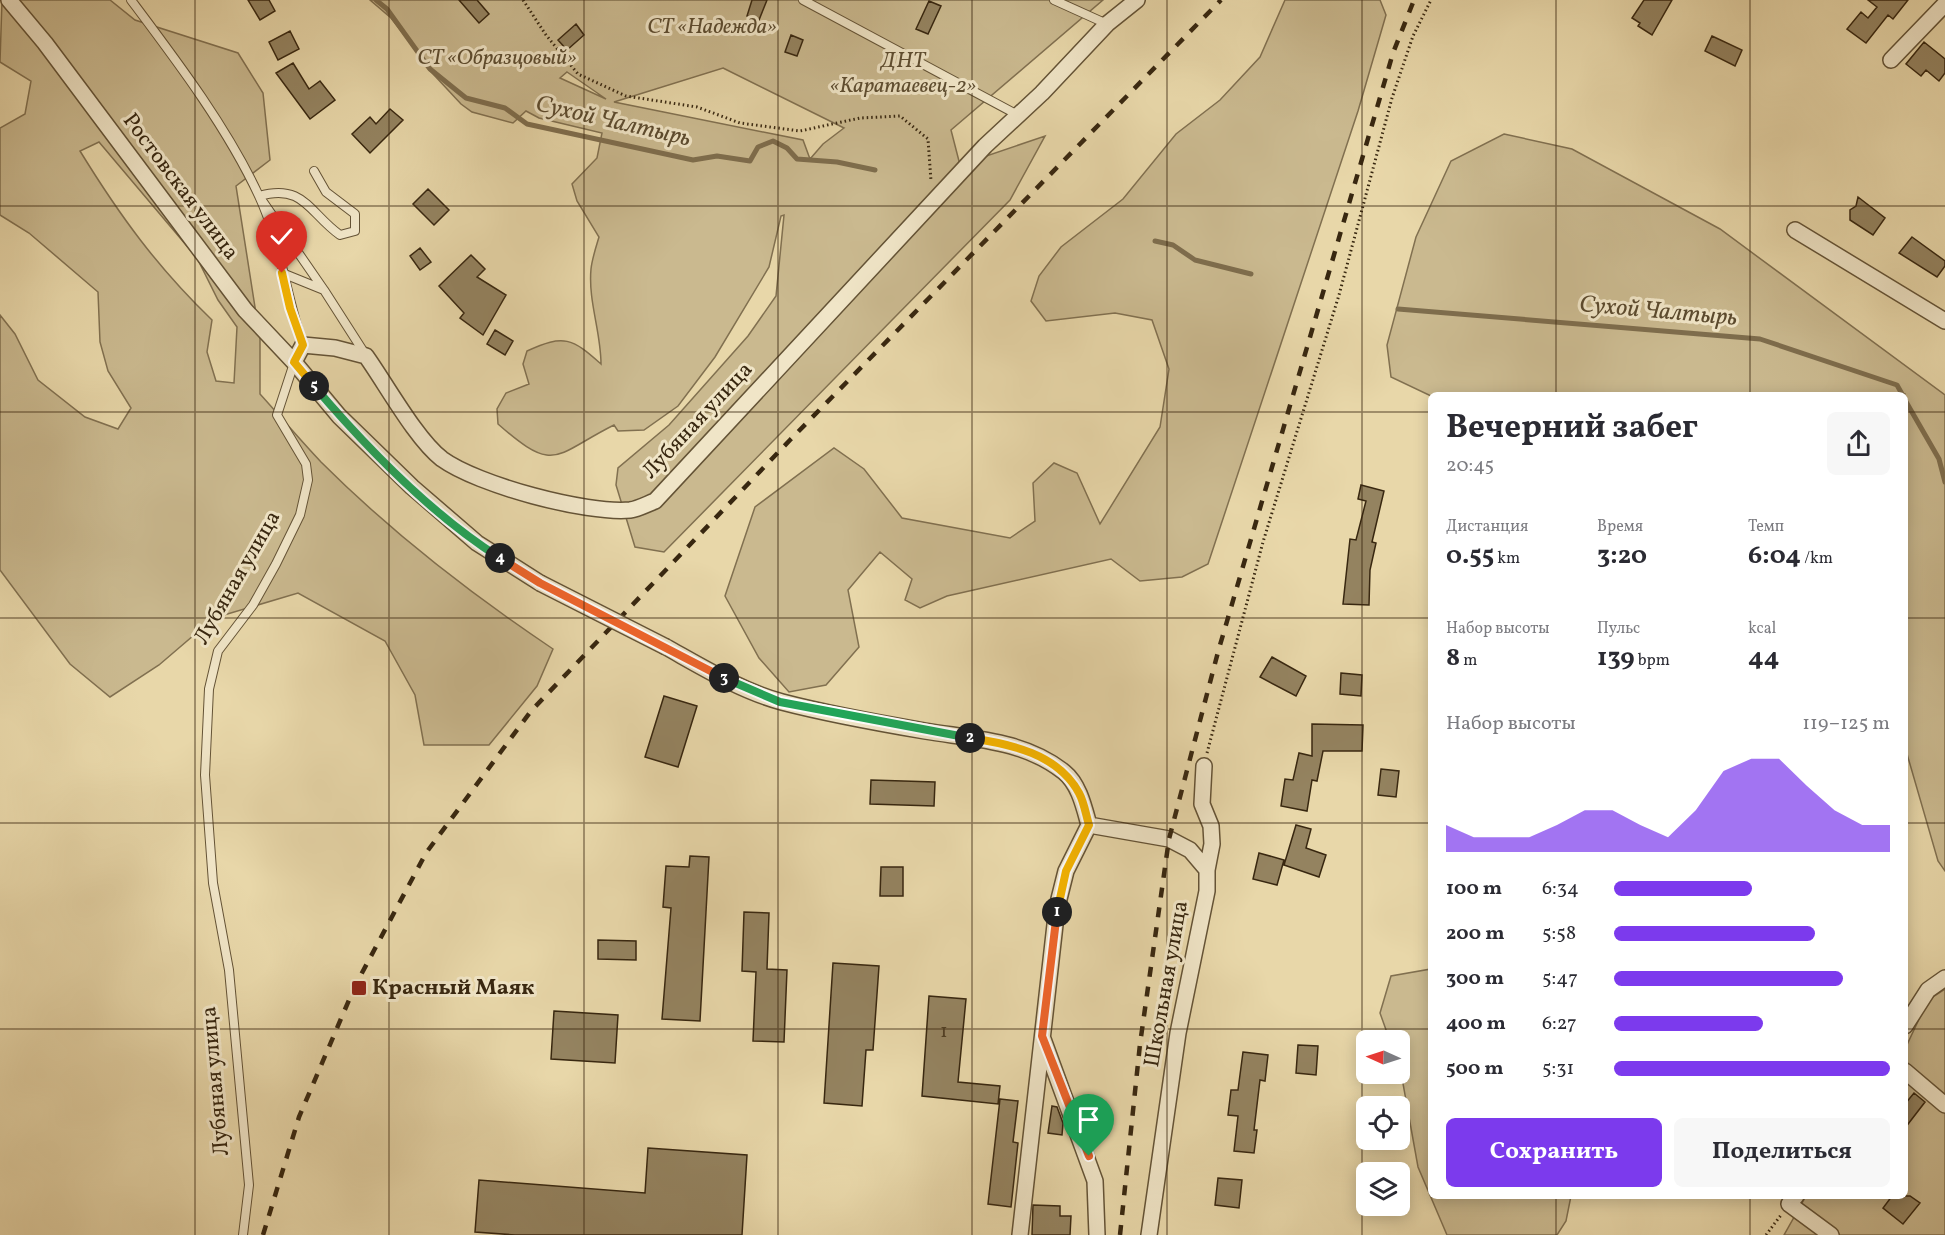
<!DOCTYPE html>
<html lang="ru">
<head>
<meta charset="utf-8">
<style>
  :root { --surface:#fff; --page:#f7f7f7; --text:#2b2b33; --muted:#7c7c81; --accent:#7c3aed }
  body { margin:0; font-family:Vollkorn,serif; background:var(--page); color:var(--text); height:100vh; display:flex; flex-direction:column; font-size:22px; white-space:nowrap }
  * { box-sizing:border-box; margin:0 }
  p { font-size:20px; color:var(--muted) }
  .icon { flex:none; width:33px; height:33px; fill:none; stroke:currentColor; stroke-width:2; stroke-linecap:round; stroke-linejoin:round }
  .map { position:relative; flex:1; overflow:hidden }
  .drawer { position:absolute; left:1428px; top:392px; width:480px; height:807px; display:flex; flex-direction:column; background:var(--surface); border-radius:9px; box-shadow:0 3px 15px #0003 }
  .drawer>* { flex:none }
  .needle { width:39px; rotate:273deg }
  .buttons { position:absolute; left:1356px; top:1030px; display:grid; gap:12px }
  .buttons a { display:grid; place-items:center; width:54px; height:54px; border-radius:9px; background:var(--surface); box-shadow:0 3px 15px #0003; font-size:30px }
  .pin { position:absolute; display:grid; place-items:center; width:51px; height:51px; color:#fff; margin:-62px -26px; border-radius:50% 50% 50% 0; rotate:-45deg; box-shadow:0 0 6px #0007 }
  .pin .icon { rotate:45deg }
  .km { position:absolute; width:30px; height:30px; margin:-15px; border-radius:50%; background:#222; color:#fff; font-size:16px; line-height:30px; text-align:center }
  .round { display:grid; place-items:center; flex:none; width:63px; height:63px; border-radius:9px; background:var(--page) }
  .summary { display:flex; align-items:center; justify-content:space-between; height:102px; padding:0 18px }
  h1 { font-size:33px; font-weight:700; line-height:45px }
  .metrics { display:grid; grid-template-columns:repeat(3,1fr); gap:9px; height:102px; padding:6px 18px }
  .metrics div { display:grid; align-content:center }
  .metrics b { font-size:26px; font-weight:700 }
  .metrics small { font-size:16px; font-weight:400 }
  .metrics p { font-size:16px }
  .chart { height:168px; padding:12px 18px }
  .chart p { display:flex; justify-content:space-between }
  .chart svg { width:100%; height:108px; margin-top:6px; fill:var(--accent); opacity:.7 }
  .action { display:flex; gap:12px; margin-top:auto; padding:12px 18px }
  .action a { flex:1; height:69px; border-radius:9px; background:var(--accent); color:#fff; font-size:24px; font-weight:700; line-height:69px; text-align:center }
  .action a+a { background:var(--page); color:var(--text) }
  ul { padding:0 18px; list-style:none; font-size:20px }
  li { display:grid; grid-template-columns:96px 72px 1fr; align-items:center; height:45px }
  li i { height:15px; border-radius:8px; background:var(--accent) }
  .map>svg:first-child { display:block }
  .green { fill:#cab98f; stroke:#817050; stroke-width:1.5; fill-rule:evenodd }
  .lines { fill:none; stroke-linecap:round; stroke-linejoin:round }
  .stream { stroke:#7e6d4d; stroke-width:5 }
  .building { fill:#948360; stroke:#382710; stroke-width:1.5 }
  .lane-casing { stroke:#645336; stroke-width:10 }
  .street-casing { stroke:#645336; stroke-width:18 }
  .path { stroke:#382710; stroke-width:3; stroke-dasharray:1.5 3; stroke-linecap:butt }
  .lane { stroke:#f0e5c7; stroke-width:8 }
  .street { stroke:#f0e5c7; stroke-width:15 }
  .rail { stroke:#382710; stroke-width:4.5; stroke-dasharray:10 10; stroke-linecap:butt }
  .street-bridge-casing { stroke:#645336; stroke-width:18; stroke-linecap:butt }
  .street-bridge { stroke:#f0e5c7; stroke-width:15 }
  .split-1-casing { stroke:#fff; stroke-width:12 }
  .split-2-casing { stroke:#fff; stroke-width:12 }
  .split-3-casing { stroke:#fff; stroke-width:12 }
  .split-4-casing { stroke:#fff; stroke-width:12 }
  .split-5-casing { stroke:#fff; stroke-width:12 }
  .split-6-casing { stroke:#fff; stroke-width:12 }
  .split-1 { stroke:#f0652b; stroke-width:8 }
  .split-2 { stroke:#f5b400; stroke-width:8 }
  .split-3 { stroke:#22a559; stroke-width:8 }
  .split-4 { stroke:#f0652b; stroke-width:8 }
  .split-5 { stroke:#22a559; stroke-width:8 }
  .split-6 { stroke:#f5b400; stroke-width:8 }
  .grid { fill:none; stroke:#382710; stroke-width:1.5; stroke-opacity:0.55 }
  .poi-dot { fill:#8f2418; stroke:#f0e5c7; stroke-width:2 }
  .labels { text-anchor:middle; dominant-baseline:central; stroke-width:6; stroke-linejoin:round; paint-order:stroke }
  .number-label { font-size:20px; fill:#4f3e24 }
  .park-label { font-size:22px; font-style:italic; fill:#5c4c30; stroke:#f0e5c7 }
  .street-label { font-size:22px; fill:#382710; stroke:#f0e5c7 }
  .poi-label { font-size:22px; font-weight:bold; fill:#382710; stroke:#f0e5c7; text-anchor:start }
  .water-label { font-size:24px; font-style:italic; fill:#5b4a2e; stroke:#f0e5c7 }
</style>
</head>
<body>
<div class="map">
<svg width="1945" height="1235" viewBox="0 0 1945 1235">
  <rect width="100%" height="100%" fill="#e8d7a9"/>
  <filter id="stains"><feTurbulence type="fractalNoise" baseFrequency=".00333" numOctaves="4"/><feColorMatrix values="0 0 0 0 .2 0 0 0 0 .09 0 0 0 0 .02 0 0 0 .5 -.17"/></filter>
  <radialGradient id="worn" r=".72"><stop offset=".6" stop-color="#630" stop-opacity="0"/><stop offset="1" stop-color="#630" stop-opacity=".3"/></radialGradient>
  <!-- green -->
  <path class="green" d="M2,0H110L135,20L238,53L263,93L270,160L236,186L260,339V394C280,416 300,440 321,462C391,532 471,594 553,649L537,686L489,745H424L415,695L385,641L298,593L214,618L159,665L110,697L70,664L0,570V315L15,334L38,380L85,417L118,429L131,408L108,371L100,342L98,292L29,233L0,215V128L25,114L31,81L0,62ZM99,142L197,258L218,300L237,327L234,383L216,381L207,352L212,320C157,267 120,216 80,151Z
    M370,0H1103L951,130L960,165L1045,136L1010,200L664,552L635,547L616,485L618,468L669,425L748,336L776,296L784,215L781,216L769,267L715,357L678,406L644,430L618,431L614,425C554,455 556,475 498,424L497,409L506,393L529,384L523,364L527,351C564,334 572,338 601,364C601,332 588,301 591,269C592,259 596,247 599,237L577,201L572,184L597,158L602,133L539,118L526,111L513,123L472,112L461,104L421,61L416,50L391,18ZM723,68L844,128L823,144L810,159L803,140L614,102ZM567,72L606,99L560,78Z
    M1285,0H1380L1386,15L1358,111L1208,564L1182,577L1140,581L1111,559L947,596L920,608L905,600L912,579L880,552L848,590L859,647L826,685L789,692L759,658L725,596L755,507L834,448L864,469L902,518L1010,538L1035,521L1033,483L1054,463L1077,473L1100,524L1160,427L1169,369L1152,320L1115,313L1046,321L1031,301L1039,276L1061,247L1123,199L1176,134L1220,100L1260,57Z
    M1504,134L1572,149L1720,229L1945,395V871L1938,861L1905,747V394L1431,396L1391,377L1387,345L1416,237L1451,161Z
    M1431,969V1196H1571L1566,1221L1557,1235H1447L1418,1167L1400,1067V1041H1390L1380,1013L1391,976Z
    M1945,989V1235H1784L1806,1196H1905V1049L1928,1000Z"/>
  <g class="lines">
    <!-- stream -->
    <path class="stream" d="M376,0L387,9L430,69L466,98L505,108L527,124L693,160L717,156L750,161L758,147L773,141L787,148L797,159L837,162L875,170
      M1155,241L1173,245L1195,260L1251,274
      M1398,309L1760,339L1897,385L1902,394
      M1905,400L1939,459L1945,482"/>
  </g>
  <!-- building -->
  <path class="building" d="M248,0H269L275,11L260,20Z
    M459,0H477L489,14L479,23Z
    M752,0H767L759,20L747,16Z
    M1644,0H1672L1652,35L1638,26L1640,23L1632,18Z
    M1868,0H1908L1893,19L1888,15L1866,43L1847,29L1861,12L1868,18L1877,7Z
    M929,1L941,6L928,34L916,29Z
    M576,24L584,35L567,50L558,40Z
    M290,31L299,49L278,60L269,42Z
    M791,35L803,40L797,56L785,52Z
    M1712,36L1742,50L1735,66L1705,51Z
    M1924,42L1945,59V73L1939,81L1926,70L1921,76L1906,64Z
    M293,63L309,89L320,81L335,100L310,119L276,73Z
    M390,109L403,120L370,153L352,134L370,117L376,124Z
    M428,189L449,210L434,225L413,204Z
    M1858,197L1885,218L1873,235L1850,220V210L1856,206Z
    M1912,237L1945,261V266L1937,277L1899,253Z
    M420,248L431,262L420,270L410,256Z
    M471,255L485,269L477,277L506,295L483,335L460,318L464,313L439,286Z
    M495,330L513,341L505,355L487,344Z
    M1361,485L1384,491L1372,542L1376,543L1370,570L1369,605L1343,604L1350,539L1356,540L1366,501L1358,499Z
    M1272,657L1306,676L1296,696L1260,677Z
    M1341,673L1362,675L1361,696L1340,694Z
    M664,696L697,706L678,767L645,757Z
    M1312,724L1363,725L1362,751H1323L1317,781L1312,780L1307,811L1281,806L1285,779L1293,780L1299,753L1312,756Z
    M1381,769L1399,771L1396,797L1378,795Z
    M871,780L935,782L934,806L870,804Z
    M1296,825L1311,829L1306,848L1326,855L1319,877L1284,865Z
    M1259,853L1284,860L1277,885L1253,879Z
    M690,856L709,857L700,1021L662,1019L671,908L663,907L666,866L689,867Z
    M881,867H903V896H880Z
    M744,912L769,913L767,969L787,970L784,1042L753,1041L756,972L742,971Z
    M598,940L636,941V960L598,959Z
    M833,963L879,966L873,1050H866L862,1106L824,1103Z
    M929,996L966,999L958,1082L1000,1086L998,1104L922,1096Z
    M554,1011L618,1015L615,1063L551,1059Z
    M1298,1045L1318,1046L1316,1075L1296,1073Z
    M1243,1052L1268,1055L1265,1081L1260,1080L1254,1130H1257L1254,1153L1234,1151L1238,1116L1228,1115L1231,1090H1238Z
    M1914,1093L1925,1102L1905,1128V1104Z
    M1000,1099L1018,1101L1013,1142L1018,1143L1011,1207L988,1204Z
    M1052,1106L1057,1107L1063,1123L1062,1135L1048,1133Z
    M648,1148L747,1155L742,1235H515L475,1232L479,1180L645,1193Z
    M1218,1178L1242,1180L1239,1208L1215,1205Z
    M1892,1196H1910L1920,1203L1903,1224L1883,1208Z
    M1033,1205L1060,1206V1216H1071L1070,1235H1032Z"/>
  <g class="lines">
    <!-- lane casing -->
    <g class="lane-casing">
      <path id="lane" d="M131,0C176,60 227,127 259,196C281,243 286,296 303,345
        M803,0L1016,114
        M1054,0L1107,24
        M314,171L326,192L355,214V231L340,235C309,213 304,183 259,196L324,290
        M282,273L324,290L365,354
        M243,1235L249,1185L229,970L213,883L205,775L209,689L218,651L253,605L276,564L300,515L308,480L306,464L277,415L294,363"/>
    </g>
    <!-- street casing -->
    <g class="street-casing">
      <path id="street" d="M9,0L45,43L245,310L294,362L339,416L412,487L477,543L540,583
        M1891,60L1945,4
        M1795,230L1945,321
        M294,362L303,345L335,348L366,356C386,384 416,439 442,459C478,485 586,514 630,510C638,509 647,504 655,501L985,146L1042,93L1107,24L1137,0
        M666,647C702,667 741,691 782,702C828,714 878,723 925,731C973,739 1024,740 1064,772C1079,784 1084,807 1089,825
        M1204,766L1202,804L1211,826L1212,844L1207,870
        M1089,825L1169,839L1190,850L1207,870V891L1178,1033L1149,1235
        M1905,1026L1928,990L1945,978
        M1043,1039L1095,1181L1097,1235
        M1905,1071L1945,1105
        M1796,1196L1789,1204L1831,1235
        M1020,1235L1057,907L1066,871L1089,825"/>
    </g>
    <!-- path -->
    <path class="path" d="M523,0L546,35L578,74L626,96L697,107L740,123L800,131L860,118L900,116L928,139L931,181
      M1207,753L1263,542L1339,295L1392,98L1413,36L1431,0
      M1766,1235L1781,1215"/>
    <!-- lane -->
    <use href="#lane" class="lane"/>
    <!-- street -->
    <use href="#street" class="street"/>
    <!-- rail -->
    <path class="rail" d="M263,1235L299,1117L355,986L426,853L531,711L790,440L1221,0
      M1120,1235L1140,1044L1169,839L1218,652L1393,53L1414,0"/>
    <!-- street-bridge casing -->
    <g class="street-bridge-casing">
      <path id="street-bridge" d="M540,583L666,647"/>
    </g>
    <!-- street-bridge -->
    <use href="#street-bridge" class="street-bridge"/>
  </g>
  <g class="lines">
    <!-- split-1 casing -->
    <g class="split-1-casing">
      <path id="split-1" d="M1057,912L1042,1036L1089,1156"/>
    </g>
    <!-- split-2 casing -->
    <g class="split-2-casing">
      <path id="split-2" d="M970,738C1011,744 1058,754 1079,793C1084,802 1086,815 1089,825L1066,871L1057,912"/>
    </g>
    <!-- split-3 casing -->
    <g class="split-3-casing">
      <path id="split-3" d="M724,678L780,702L970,738"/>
    </g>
    <!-- split-4 casing -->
    <g class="split-4-casing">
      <path id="split-4" d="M500,558L540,583L724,678"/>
    </g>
    <!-- split-5 casing -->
    <g class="split-5-casing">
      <path id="split-5" d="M314,386C366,447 432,515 500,558"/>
    </g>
    <!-- split-6 casing -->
    <g class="split-6-casing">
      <path id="split-6" d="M282,273L290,308L303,345L294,362L314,386"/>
    </g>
    <!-- split-1 -->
    <use href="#split-1" class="split-1"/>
    <!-- split-2 -->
    <use href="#split-2" class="split-2"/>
    <!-- split-3 -->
    <use href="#split-3" class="split-3"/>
    <!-- split-4 -->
    <use href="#split-4" class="split-4"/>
    <!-- split-5 -->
    <use href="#split-5" class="split-5"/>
    <!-- split-6 -->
    <use href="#split-6" class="split-6"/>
  </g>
  <!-- grid -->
  <path class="grid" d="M195,0V1235M389,0V1235M584,0V1235M778,0V1235M972,0V1235M1167,0V1235M1362,0V1235M1556,0V394M1750,0V394M0,206H1945M0,412H1431M1905,412H1945M0,618H1431M1905,618H1945M0,823H1431M1905,823H1945M0,1029H1431M1905,1029H1945M1556,1196V1235M1750,1196V1235"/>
  <!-- markers -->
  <rect class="poi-dot" x="351" y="980" width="16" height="16" rx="3"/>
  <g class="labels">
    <!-- number labels -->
    <g class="number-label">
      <text x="944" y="1032">1</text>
    </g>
    <!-- park labels -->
    <g class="park-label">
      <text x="712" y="27">СТ «Надежда»</text>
      <text x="497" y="58">СТ «Образцовый»</text>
      <text x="903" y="61">ДНТ<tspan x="903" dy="25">«Каратаевец-2»</tspan></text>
    </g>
    <!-- street labels -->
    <g class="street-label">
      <text transform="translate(180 187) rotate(53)">Ростовская улица</text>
      <text transform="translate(698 421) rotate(-47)">Лубяная улица</text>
      <text transform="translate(238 578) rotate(-60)">Лубяная улица</text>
      <text transform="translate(1167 984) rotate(-80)">Школьная улица</text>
      <text transform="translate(216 1081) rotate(-95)">Лубяная улица</text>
    </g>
    <!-- poi labels -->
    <g class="poi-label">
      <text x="372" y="988">Красный Маяк</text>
    </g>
    <!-- water labels -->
    <g class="water-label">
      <text transform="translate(613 122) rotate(13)">Сухой Чалтырь</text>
      <text transform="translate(1658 312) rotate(5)">Сухой Чалтырь</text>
    </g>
  </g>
  <rect width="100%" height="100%" filter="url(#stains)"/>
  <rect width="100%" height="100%" fill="url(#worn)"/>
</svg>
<div class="buttons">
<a><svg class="needle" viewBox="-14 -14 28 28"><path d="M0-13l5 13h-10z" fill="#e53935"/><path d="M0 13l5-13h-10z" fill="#7c7c81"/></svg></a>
<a><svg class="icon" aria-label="locate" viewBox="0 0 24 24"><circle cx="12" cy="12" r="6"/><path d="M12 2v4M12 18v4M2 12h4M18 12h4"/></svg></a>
<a><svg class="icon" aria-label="layers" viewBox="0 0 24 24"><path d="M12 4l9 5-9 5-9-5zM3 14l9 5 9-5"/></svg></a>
</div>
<div class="pin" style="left:1089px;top:1156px;background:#1e9e55"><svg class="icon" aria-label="arrive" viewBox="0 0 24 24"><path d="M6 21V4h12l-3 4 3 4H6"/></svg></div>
<div class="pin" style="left:282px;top:273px;background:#d93025"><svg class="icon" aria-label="check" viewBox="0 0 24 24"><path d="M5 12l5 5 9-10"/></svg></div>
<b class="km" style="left:1057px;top:912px">1</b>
<b class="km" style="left:970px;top:738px">2</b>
<b class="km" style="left:724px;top:678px">3</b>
<b class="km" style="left:500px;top:558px">4</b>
<b class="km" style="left:314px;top:386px">5</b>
<section class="drawer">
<div class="summary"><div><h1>Вечерний забег</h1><p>20:45</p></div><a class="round"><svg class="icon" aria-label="share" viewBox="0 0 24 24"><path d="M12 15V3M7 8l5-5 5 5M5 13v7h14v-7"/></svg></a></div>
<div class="metrics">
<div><p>Дистанция</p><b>0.55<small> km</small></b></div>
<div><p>Время</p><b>3:20</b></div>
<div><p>Темп</p><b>6:04<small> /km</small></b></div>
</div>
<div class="metrics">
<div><p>Набор высоты</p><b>8<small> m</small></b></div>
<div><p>Пульс</p><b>139<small> bpm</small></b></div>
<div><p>kcal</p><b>44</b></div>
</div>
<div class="chart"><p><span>Набор высоты</span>119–125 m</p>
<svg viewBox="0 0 160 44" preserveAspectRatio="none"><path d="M0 44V33L10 38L20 38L30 38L40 33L50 27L60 27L70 33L80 38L90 27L100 11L110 6L120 6L130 17L140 27L150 33L160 33V44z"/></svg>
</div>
<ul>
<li><b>100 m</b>6:34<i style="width:50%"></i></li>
<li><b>200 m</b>5:58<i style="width:73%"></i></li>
<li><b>300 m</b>5:47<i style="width:83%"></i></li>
<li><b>400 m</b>6:27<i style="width:54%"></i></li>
<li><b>500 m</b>5:31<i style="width:100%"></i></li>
</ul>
<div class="action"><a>Сохранить</a><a>Поделиться</a></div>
</section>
</div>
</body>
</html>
